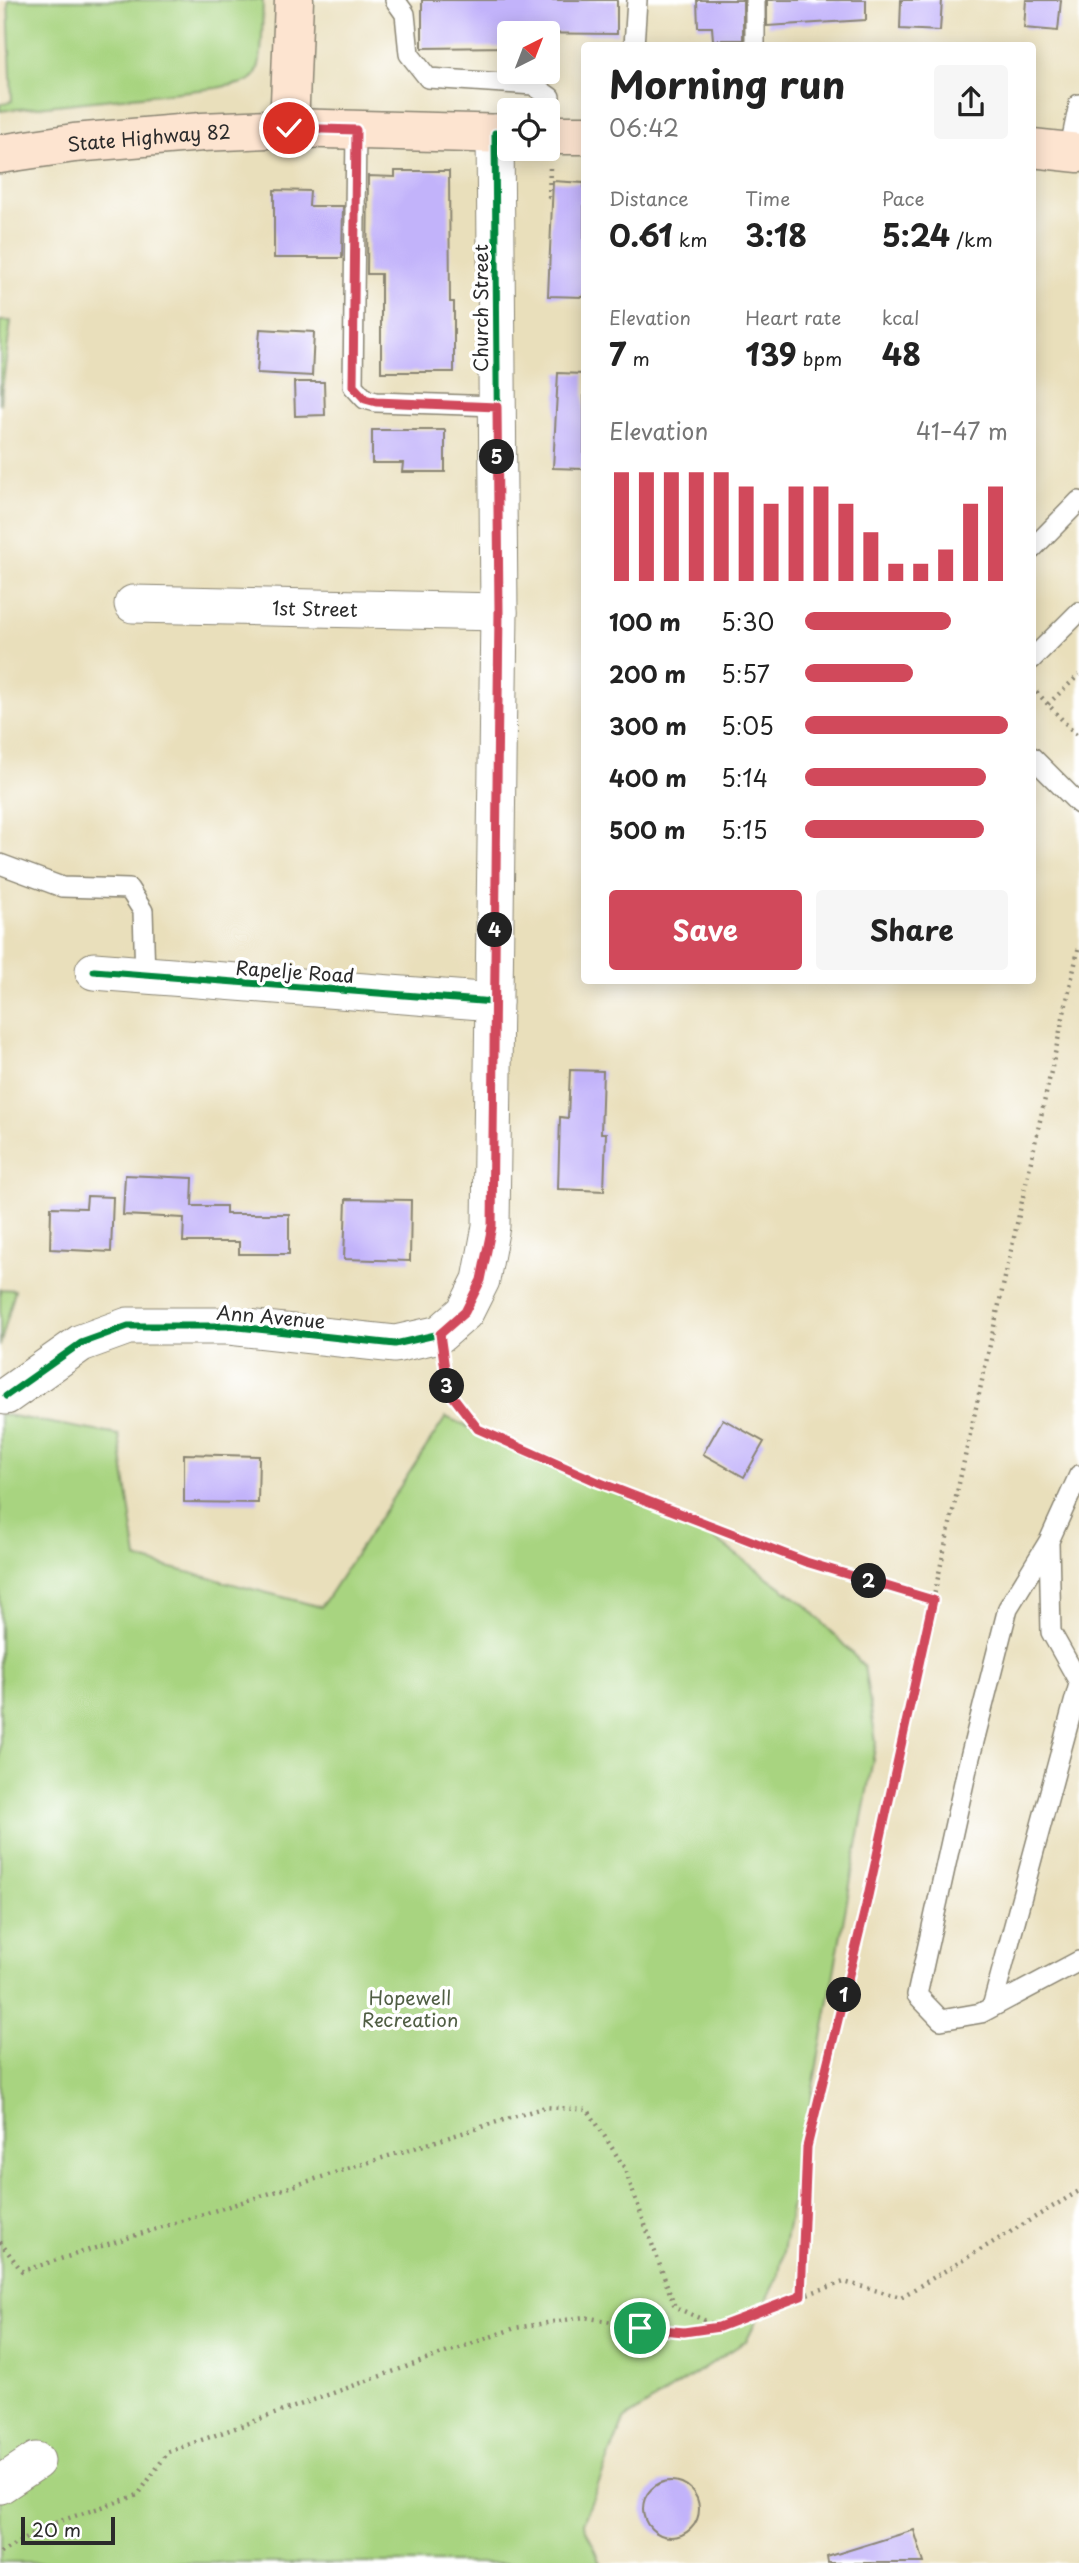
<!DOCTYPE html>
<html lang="en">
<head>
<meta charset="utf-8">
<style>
  :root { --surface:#fff; --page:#f6f6f6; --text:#222; --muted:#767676; --accent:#d1495b }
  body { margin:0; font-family:"Playpen Sans",sans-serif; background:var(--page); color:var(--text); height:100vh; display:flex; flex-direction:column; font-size:26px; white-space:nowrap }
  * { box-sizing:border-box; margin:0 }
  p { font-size:23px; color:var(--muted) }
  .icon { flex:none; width:38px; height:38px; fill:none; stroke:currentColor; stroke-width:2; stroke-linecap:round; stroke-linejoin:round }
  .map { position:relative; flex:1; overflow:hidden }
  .sheet { position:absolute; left:581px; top:42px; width:455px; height:942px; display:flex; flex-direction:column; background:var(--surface); border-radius:7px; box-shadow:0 4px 18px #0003 }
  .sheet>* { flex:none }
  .needle { width:46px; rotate:42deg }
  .controls { position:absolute; left:497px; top:21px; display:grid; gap:14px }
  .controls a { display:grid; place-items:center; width:63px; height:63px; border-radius:7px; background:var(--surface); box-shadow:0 4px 18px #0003; font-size:35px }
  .scale { position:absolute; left:21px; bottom:18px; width:94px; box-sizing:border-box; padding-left:7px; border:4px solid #2b2b2b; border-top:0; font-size:19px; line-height:24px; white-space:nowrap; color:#2b2b2b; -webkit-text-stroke:5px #fff; paint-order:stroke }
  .pin { position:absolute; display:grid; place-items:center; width:60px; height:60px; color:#fff; margin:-30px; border:4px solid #fff; border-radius:50%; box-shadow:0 2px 7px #0007 }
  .km { position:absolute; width:35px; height:35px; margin:-18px; border-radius:50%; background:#222; color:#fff; font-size:19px; line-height:35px; text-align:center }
  .round { display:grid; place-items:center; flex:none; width:74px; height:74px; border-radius:7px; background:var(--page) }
  .headline { display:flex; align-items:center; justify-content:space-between; height:119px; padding:0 28px }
  h1 { font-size:38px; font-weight:700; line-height:52px }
  .figures { display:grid; grid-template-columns:repeat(3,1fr); gap:10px; height:119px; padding:7px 28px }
  .figures div { display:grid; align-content:center }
  .figures b { font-size:30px; font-weight:700 }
  .figures small { font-size:19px; font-weight:400 }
  .figures p { font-size:19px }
  .chart { height:196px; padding:14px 28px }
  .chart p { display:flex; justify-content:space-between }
  .chart svg { width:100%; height:126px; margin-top:7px; stroke:var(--accent); stroke-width:6 }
  .button { display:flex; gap:14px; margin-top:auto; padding:14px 28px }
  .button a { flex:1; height:80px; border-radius:7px; background:var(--accent); color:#fff; font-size:28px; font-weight:700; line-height:80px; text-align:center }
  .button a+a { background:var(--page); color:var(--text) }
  ul { padding:0 28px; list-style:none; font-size:23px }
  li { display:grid; grid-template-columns:112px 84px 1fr; align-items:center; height:52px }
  li i { height:18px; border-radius:9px; background:var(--accent) }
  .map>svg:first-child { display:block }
  .green { fill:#a8d480; stroke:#6a8056; stroke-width:2 }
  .building { fill:#c2b3fa }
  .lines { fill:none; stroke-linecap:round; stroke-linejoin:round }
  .service-casing { stroke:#8a8573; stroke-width:22 }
  .minor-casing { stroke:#8a8573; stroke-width:39 }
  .secondary-casing { stroke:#8a8573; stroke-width:41 }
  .path { stroke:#8a8573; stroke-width:4.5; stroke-dasharray:2 5; stroke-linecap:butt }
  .service { stroke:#fff; stroke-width:19 }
  .minor { stroke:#fff; stroke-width:37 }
  .secondary { stroke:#fde4d0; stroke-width:38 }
  .cycleway-casing { stroke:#fff; stroke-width:11 }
  .cycleway { stroke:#00873e; stroke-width:7 }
  .route-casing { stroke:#fff; stroke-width:14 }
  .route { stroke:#d1495b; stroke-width:9 }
  .labels { text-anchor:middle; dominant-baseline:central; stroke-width:7; stroke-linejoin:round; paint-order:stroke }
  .street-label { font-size:19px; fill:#2b2b2b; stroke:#fff }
  .park-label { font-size:19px; fill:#505e44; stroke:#fff }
</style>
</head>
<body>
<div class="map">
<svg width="1079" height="2563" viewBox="0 0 1079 2563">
  <rect width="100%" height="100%" fill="#fff"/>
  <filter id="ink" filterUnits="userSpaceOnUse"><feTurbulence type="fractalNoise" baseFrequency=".0143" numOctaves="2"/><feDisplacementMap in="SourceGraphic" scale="14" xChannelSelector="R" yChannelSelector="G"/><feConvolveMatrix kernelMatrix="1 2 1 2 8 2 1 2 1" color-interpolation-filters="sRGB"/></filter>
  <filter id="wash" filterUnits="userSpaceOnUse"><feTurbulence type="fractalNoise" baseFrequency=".00686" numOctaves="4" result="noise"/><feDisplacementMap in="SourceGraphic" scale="28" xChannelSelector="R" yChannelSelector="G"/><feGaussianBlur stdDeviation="1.57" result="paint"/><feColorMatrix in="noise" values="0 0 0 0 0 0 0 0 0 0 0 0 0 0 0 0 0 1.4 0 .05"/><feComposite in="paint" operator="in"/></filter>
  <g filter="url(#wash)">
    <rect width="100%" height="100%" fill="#e9dfbb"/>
    <!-- green -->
    <path class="green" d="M8,0H263C262,16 264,66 254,77C246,85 228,85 217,88L0,111V104L12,101Z
      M0,321H11L0,405Z
      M0,1289L15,1290L0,1346Z
      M0,1414L119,1435L137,1559L321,1607L446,1417L708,1534L807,1606L864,1666L876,1742L779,2274L746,2341L624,2420L583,2523L601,2563H0Z"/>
    <g id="blocks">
      <!-- building -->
      <path class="building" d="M422,0H617V34L509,33V47L422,48Z
        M697,0H743V40H713L712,27H698Z
        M767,0H866V20L767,26Z
        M901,0H942L940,31L900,29Z
        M1026,0H1061L1058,31L1024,28Z
        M395,171H449L450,302H454V372H381V274H367L368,176L395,177Z
        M553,181L584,183V297L548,296Z
        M274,190L310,191L309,206H343L342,258H274Z
        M260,329L314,332L312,376L257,373Z
        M558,373L584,374V469L553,468Z
        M294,382H324L325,415L295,416Z
        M372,430H445V472H402L403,463H372Z
        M570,1070L603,1071L601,1133H606L604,1191L558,1189L560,1117L568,1118Z
        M125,1175L193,1178L192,1206H226V1214H289V1254H239V1242H183L184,1218L123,1215Z
        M87,1196L113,1197L111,1252L50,1249L51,1207L86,1208Z
        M346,1199L411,1200L410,1261L344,1259Z
        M723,1419L764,1442L744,1477L703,1454Z
        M184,1454L259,1456L258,1503L184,1502Z
        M643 2509a28 28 0 1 1 56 0a28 28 0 1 1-56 0Z
        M914,2530L924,2563H828L827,2557Z"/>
    </g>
  </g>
  <g filter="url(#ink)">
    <use href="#blocks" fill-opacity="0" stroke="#8a8573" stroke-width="2"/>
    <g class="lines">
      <!-- service casing -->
      <g class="service-casing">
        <path id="service" d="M395,0L405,14L409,54L428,78L533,85L550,97V135
          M634,46L637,0
          M755,46V0
          M356,130L353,386L365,399L376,402L497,406
          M1069,152L1079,104
          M1032,549L1079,501
          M1032,659L1079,612
          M1032,757L1079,804
          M0,864L62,887L129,889L143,911L145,976
          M1079,1475L1049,1541L1008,1608L967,1769L917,1995L941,2020L981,2013L1079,1961
          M1049,1542L1051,1632L1079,1682
          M992,2007L1079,1684"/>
      </g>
      <!-- minor casing -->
      <g class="minor-casing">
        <g id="minor">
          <path id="s1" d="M133,604L499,612"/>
          <path d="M94,971L494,1002"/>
          <path d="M6,1396L81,1343L128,1326H229L395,1344L440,1334L465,1312L481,1280L491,1226L499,612L495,133"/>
          <path d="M0,2485L36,2461"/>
        </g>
      </g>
      <!-- secondary casing -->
      <g class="secondary-casing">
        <g id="secondary">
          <path d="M289,128L294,0"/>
          <path d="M548,135H584"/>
          <path d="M1032,148L1079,153"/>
          <path id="s2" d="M0,154L74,143L202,132L289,128L509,134"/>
        </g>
      </g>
      <!-- path -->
      <path class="path" d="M550,168L549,197H553
        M1032,687L1079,738
        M1048,704L1079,675
        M933,1600L1079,946
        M0,2242L22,2271L545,2107L588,2110L624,2167L675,2307L719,2327L801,2296L807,2147L866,1904L933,1600L806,1562L598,1482L477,1429L448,1390L445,1366
        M801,2296L844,2282L901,2297L1079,2191
        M0,2553L51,2524L138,2495L168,2452L515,2328L584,2317L640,2327L684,2332L717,2327"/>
      <!-- service -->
      <use href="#service" class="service"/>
      <!-- minor -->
      <use href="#minor" class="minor"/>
      <!-- secondary -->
      <use href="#secondary" class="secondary"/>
      <!-- cycleway casing -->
      <g class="cycleway-casing">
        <path id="cycleway" d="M94,971L494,1002
          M6,1396L81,1343L128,1326H229L395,1344L440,1334L465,1312L481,1280L491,1226L499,612L495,133"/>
      </g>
      <!-- cycleway -->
      <use href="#cycleway" class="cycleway"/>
    </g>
  </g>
  <g class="lines" filter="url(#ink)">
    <!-- route casing -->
    <g class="route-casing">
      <path id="route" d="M289,128L356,130L353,386L365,399L376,402L497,407L499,611L492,1226L481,1280L465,1312L440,1334L448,1390L478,1429L598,1482L806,1562L933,1600L866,1905L807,2147L801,2296L719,2327L684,2332L640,2328"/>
    </g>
    <!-- route -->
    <use href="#route" class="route"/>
  </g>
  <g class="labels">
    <!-- street labels -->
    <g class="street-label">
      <text stroke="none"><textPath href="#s2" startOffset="150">State Highway 82</textPath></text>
      <text transform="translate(480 308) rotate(-90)">Church Street</text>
      <text stroke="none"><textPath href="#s1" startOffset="182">1st Street</textPath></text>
      <text transform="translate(295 971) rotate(4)">Rapelje Road</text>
      <text transform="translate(271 1316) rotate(5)">Ann Avenue</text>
    </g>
    <!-- park labels -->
    <g class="park-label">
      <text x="410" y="1997">Hopewell<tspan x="410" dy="22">Recreation</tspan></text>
    </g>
  </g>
</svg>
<div class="controls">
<a><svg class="needle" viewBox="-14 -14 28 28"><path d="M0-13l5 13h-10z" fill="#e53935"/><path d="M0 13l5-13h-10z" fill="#767676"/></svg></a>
<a><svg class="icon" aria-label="locate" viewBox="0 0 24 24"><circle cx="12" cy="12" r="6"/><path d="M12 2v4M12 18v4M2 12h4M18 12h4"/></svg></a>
</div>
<div class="scale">20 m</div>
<div class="pin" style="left:640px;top:2328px;background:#1e9e55"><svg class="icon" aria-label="arrive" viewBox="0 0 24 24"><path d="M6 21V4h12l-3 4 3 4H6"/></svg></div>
<div class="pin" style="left:289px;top:128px;background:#d93025"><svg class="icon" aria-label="check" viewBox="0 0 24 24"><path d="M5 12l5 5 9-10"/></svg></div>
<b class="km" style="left:844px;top:1995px">1</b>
<b class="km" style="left:869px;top:1581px">2</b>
<b class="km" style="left:447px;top:1386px">3</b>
<b class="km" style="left:495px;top:930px">4</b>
<b class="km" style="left:497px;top:457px">5</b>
<section class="sheet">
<div class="headline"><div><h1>Morning run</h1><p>06:42</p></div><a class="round"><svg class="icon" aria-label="share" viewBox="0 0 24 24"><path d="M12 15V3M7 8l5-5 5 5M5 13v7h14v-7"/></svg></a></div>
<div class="figures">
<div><p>Distance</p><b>0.61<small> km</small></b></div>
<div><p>Time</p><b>3:18</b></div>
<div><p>Pace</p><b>5:24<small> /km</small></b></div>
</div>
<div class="figures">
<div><p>Elevation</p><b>7<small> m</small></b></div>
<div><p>Heart rate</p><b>139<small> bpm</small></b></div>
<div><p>kcal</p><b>48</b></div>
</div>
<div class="chart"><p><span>Elevation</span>41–47 m</p>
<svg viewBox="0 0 160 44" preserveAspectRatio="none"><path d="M5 44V6M15 44V6M25 44V6M35 44V6M45 44V6M55 44V11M65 44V17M75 44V11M85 44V11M95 44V17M105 44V27M115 44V38M125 44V38M135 44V33M145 44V17M155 44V11"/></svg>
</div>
<ul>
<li><b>100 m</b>5:30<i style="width:72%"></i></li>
<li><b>200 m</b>5:57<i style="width:53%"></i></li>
<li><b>300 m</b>5:05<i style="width:100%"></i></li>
<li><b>400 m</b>5:14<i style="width:89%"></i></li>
<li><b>500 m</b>5:15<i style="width:88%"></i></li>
</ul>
<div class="button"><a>Save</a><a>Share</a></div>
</section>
</div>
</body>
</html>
